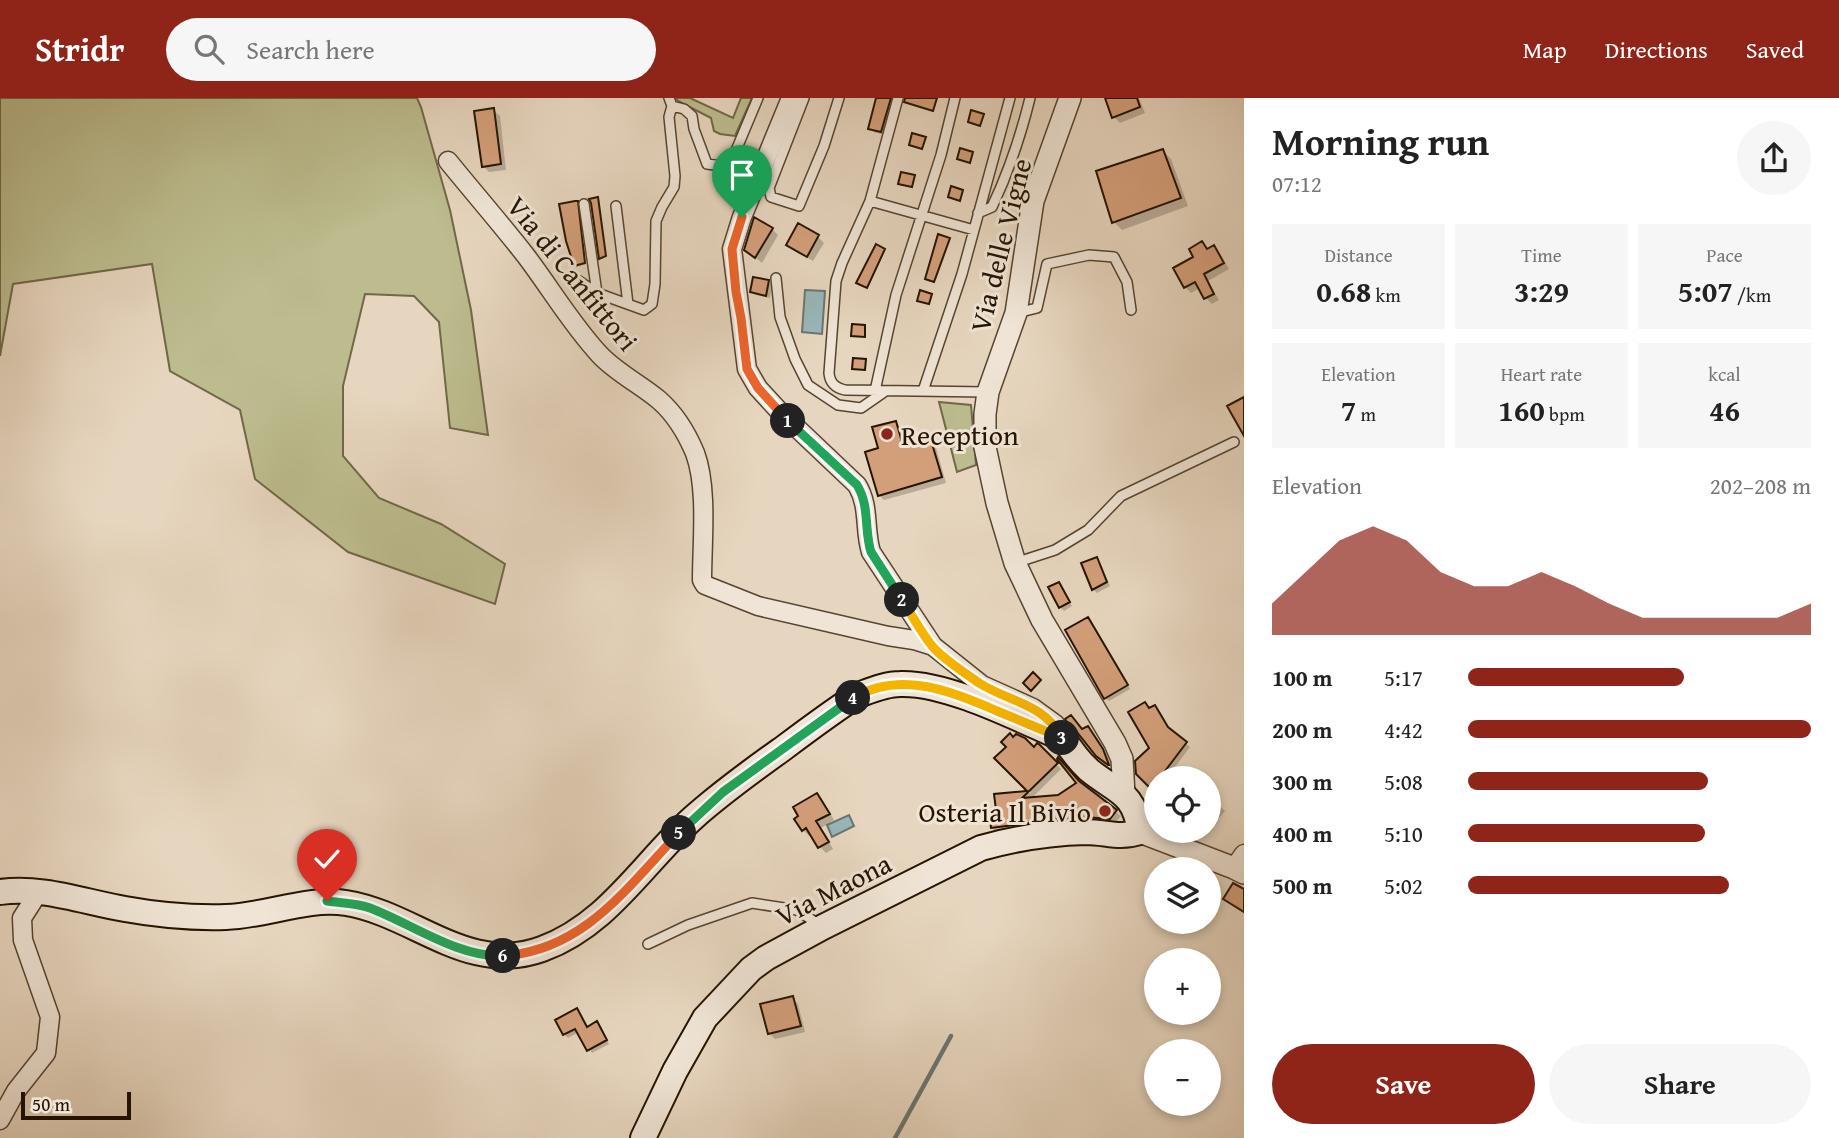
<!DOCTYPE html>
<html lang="en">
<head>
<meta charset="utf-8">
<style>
  :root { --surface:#fff; --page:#f6f6f6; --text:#222; --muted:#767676; --accent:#8f2418 }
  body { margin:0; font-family:"Gentium Book Plus",serif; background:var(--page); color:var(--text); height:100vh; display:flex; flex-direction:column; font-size:26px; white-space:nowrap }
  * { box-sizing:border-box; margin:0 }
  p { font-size:23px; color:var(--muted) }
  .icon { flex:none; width:38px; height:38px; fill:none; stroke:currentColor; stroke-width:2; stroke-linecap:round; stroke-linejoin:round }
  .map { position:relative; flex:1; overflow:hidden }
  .details { display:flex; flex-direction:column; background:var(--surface); width:595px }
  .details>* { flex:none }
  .controls { position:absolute; left:1144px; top:668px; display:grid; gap:14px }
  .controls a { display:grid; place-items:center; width:77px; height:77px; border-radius:50%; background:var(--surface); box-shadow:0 4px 10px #0003; font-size:35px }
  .scale { position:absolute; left:21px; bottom:18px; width:110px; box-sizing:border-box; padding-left:7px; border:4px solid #261400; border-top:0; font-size:19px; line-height:24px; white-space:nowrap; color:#261400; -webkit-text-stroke:5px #efe4d5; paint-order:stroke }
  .pin { position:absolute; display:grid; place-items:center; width:60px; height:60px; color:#fff; margin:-72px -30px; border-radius:50% 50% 50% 0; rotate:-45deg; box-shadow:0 0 7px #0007 }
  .pin .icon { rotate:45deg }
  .km { position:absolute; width:35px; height:35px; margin:-18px; border-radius:50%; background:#222; color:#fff; font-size:19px; line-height:35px; text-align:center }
  .round { display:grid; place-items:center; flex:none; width:74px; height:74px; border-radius:37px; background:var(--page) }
  .head { display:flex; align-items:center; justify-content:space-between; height:119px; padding:0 28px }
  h1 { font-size:38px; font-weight:700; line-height:52px }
  .metrics { display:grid; grid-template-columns:repeat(3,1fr); gap:10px; height:119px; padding:7px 28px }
  .metrics div { display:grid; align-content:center; border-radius:0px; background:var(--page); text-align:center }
  .metrics b { font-size:30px; font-weight:700 }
  .metrics small { font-size:19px; font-weight:400 }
  .metrics p { font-size:19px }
  .chart { height:196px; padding:14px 28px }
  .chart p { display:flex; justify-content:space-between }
  .chart svg { width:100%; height:126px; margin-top:7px; fill:var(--accent); opacity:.7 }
  .button { display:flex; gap:14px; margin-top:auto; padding:14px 28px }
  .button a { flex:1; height:80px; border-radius:42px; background:var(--accent); color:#fff; font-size:28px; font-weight:700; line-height:80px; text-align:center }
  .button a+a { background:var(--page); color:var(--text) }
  ul { padding:0 28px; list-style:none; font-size:23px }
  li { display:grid; grid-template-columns:112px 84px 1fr; align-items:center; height:52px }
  li i { height:18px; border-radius:9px; background:var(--accent) }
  header { display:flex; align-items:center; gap:42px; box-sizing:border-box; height:98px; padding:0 35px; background:var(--accent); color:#fff }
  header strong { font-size:33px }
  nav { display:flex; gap:38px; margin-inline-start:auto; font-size:24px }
  .search { width:490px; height:63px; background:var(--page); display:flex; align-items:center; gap:18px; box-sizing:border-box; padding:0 24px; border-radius:38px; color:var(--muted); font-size:26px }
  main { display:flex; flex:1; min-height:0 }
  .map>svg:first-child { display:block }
  .green { fill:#bcbc8e; stroke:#716847; stroke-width:2 }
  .water { fill:#98b7ba; stroke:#6a7670; stroke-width:2 }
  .shadow { fill:#0003 }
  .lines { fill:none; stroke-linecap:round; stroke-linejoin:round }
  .stream { stroke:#6a7670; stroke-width:4.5 }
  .building { fill:#d39f7a; stroke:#261400; stroke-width:2 }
  .service-casing { stroke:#564430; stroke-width:12 }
  .minor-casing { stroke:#564430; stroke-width:21 }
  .tertiary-casing { stroke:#564430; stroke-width:24 }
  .secondary-casing { stroke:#261400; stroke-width:28 }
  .service { stroke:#efe4d5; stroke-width:9 }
  .minor { stroke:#efe4d5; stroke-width:18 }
  .tertiary { stroke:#efe4d5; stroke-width:21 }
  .secondary { stroke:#efe4d5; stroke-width:24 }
  .split-1-casing { stroke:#fff; stroke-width:14 }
  .split-2-casing { stroke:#fff; stroke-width:14 }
  .split-3-casing { stroke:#fff; stroke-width:14 }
  .split-4-casing { stroke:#fff; stroke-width:14 }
  .split-5-casing { stroke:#fff; stroke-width:14 }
  .split-6-casing { stroke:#fff; stroke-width:14 }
  .split-7-casing { stroke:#fff; stroke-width:14 }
  .split-1 { stroke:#f0652b; stroke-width:9 }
  .split-2 { stroke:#22a559; stroke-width:9 }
  .split-3 { stroke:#f5b400; stroke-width:9 }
  .split-4 { stroke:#f5b400; stroke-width:9 }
  .split-5 { stroke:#22a559; stroke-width:9 }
  .split-6 { stroke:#f0652b; stroke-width:9 }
  .split-7 { stroke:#22a559; stroke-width:9 }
  .poi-dot { fill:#8f2418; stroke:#efe4d5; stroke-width:2.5 }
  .labels { text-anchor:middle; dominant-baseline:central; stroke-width:6; stroke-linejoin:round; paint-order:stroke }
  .street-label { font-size:28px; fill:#261400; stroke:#efe4d5 }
  .poi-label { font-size:28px; fill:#261400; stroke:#efe4d5; text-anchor:start }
</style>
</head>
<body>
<header>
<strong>Stridr</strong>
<div class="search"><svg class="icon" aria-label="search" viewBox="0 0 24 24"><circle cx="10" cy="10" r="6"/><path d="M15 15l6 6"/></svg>Search here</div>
<nav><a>Map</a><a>Directions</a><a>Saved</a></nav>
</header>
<main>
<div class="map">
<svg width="1244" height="1040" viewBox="0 0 1244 1040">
  <rect width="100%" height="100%" fill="#e7d6bf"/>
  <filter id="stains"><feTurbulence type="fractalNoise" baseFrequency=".00286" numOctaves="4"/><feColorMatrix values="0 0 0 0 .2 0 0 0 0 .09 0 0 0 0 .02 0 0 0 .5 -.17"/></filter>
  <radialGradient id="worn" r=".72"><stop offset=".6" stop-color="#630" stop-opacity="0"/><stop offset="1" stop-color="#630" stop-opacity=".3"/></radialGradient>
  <!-- green -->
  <path class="green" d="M0,0H417L421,9L450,112L471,212L488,337L450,330L439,224L414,198L365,196L343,288V358L379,400L441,426L505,466L495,506L348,454L255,381L240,312L170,273L152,166L13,186L0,258Z
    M676,0H690L733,20L741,0H752L735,38L720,36L714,33L711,20L678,3Z
    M939,304L971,307L976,367L957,374Z"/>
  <!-- water -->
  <path class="water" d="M805,192L825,193L822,236L802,234Z
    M849,717L854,728L832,739L827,727Z"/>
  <!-- shadow -->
  <path class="shadow" d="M878,0H896L885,37L874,34L870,30Z
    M1107,0H1139L1145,15L1120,25L1114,19Z
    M493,12L500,18L506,72L489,74L483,68Z
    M1163,53L1171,61L1188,108L1122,132L1114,124Z
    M577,105L586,166L576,169L575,167Z
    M772,131L778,137L762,165L746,152Z
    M818,139L824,145L813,163L794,152L788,146Z
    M949,141L950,142L936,182L928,180Z
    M1202,145L1209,152L1214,150L1220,156L1229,171L1208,183L1219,202L1212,206L1206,200L1200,190L1191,195L1185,189Z
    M884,152L885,153L868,190L860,186Z
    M768,183L772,187L770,200L756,197L752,194Z
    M896,325L901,330L905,345L913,342L916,345L930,341L935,346L946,385L884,402L879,397L880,352Z
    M1096,461L1100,464L1110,488L1097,495L1093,491L1083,466Z
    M1059,486L1072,508L1064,513L1060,509Z
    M1091,525L1130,591L1109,603L1105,600Z
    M1088,630L1093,635L1108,658L1112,669L1094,654L1082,632Z
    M1170,633L1190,649L1166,681H1157L1152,651Z
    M1038,648L1061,671L1031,701L1059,698L1080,686L1121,718L1115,725L1090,723L1070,716L1071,725L997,735L992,730L998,714L996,698L1031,695L997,660L1034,651Z
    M817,697L823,703L834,722L821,730L833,751L826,755L820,749L812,736L809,738L803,732Z
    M1209,699L1225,713L1209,731Z
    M792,900L798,906L805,934L775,941L769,935Z
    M577,912L588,930L600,929L609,946L592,955L579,934L568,940L564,936Z"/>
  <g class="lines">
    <!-- stream -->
    <path class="stream" d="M895,1040L951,938"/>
  </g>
  <!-- building -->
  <path class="building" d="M876,0H891L881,34L868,31Z
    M905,0H937L933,13L904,4Z
    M1105,0H1137L1140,9L1112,20Z
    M494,10L501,66L482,69L474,13Z
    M971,12L984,16L980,28L968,24Z
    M912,35L926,39L922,51L909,47Z
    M960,50L973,54L970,65L957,61Z
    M1163,51L1181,100L1112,125L1096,73Z
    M901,74L915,77L912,89L898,86Z
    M951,88L963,92L960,103L948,99Z
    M598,99L606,158L599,161L591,105L589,101Z
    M575,103H578L585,165L574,168L566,143L559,106Z
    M754,119L773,130L755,160L744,152Z
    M798,125L819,137L807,159L786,147Z
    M938,136L950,140L934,184L925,181Z
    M1202,143L1207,151L1214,147L1224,165L1204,176L1214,196L1204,201L1195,184L1184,190L1173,170L1193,159L1189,151Z
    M876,146L885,151L867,190L856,185Z
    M753,179L769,182L766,198L750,194Z
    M920,192L932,196L929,206L917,203Z
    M852,226L865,227V239L851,238Z
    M853,260L866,261L865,272L852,271Z
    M1244,299V338L1227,308Z
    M896,323L902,344L913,340L914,344L930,339L942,379L878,398L865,354L878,350L872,329Z
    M1097,459L1107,484L1092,492L1081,465Z
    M1059,484L1070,504L1059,510L1048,489Z
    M1088,519L1128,587L1104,601L1065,532Z
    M1033,574L1041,582L1031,593L1023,585Z
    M1145,604L1149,610L1155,607L1168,629L1187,644L1159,681H1157V697L1136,676L1135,663L1149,650L1128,614Z
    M1071,617L1082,631L1088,628L1103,651L1109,667H1108L1096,658L1076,633L1069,627L1065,621Z
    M1010,635L1013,639L1016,636L1025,640L1034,649L1037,645L1039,646L1058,665L1022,700L1058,697L1076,685L1057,661L1058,659L1079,683L1117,712L1110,721L1084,719L1066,713L1067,720L991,730L989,713L996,712L994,696L1027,693L994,660L1006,649L1001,644Z
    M817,695L830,716L816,723L829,744L818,750L806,730L802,733L794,721L798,718L793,709Z
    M1233,785L1244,791V814L1223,801Z
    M793,898L801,928L768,936L760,906Z
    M577,910L587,929L597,923L607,942L587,953L575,931L563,937L555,922Z"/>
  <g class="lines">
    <!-- service casing -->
    <g class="service-casing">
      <path id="service" d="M669,0L672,8L684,11L692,18L694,31L707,66C716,67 725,70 732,62L758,0
        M804,0L769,90L771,99L799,108L824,48L839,0
        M898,0L870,103L842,165L836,183L829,275C830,286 836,290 845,292L987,294
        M870,103L974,132
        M584,106L597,195
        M616,108L628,206
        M978,115L992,109C1008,75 1021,37 1030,0
        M573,179L597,195L644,212L652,206L655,186L656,123L662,109L674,89L675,78L669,19L672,8
        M776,180L780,219L795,261L808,287L838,307L861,310L884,294
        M1017,215L1037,210L1047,166L1089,157L1114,159L1127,184L1131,212
        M875,293L896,197L941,57L955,0
        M923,293L962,176L1010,0
        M1015,465L1055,452L1088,432L1121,398L1234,344
        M648,846L688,827L752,805L797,812L821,828"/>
    </g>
    <!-- minor casing -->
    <g class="minor-casing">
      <path id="minor" d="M791,0L742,119L732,151L747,271L758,290L781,315L857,387C870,408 864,432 871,454L933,548
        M448,63C474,95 501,126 526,158C551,191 572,227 600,257C617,275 640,286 659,302C675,316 687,336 695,355C708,390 702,444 702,482L705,487L758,508L888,538L914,542L933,548L982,587L1033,610L1055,626L1062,637
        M1234,770L1244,756
        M0,1022L16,993L46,955L50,919L23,842L22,820L38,795"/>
    </g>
    <!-- tertiary casing -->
    <g class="tertiary-casing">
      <path id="tertiary" d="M1070,0L1033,103L1016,215L988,294L985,316V349L997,405L1015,465L1042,522L1115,645L1122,661L1124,696
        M1140,734L1234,770L1244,775"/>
    </g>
    <!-- secondary casing -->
    <g class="secondary-casing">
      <path id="secondary" d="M0,794C42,788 84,804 125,811C158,817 193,820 226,819C266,818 306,799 346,805C415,816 468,878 542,851C608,827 643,765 693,720C722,694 753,672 785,649C809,631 833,613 858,597C872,592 886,586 900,586C947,584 1020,622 1064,641C1071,652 1079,663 1089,672C1117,695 1134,693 1140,734C1118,741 1107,734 1086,734C1050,735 1016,740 981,750L823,829L766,860L751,871L705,920L675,973L643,1040"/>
    </g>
    <!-- service -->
    <use href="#service" class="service"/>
    <!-- minor -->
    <use href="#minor" class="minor"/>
    <!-- tertiary -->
    <use href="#tertiary" class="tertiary"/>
    <!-- secondary -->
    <use href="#secondary" class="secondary"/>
  </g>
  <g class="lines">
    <!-- split-1 casing -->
    <g class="split-1-casing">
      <path id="split-1" d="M742,119L732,151L736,194L741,220L747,271L758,290L788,323"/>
    </g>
    <!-- split-2 casing -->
    <g class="split-2-casing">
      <path id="split-2" d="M788,323L857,387C870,408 864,432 871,454L902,502"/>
    </g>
    <!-- split-3 casing -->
    <g class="split-3-casing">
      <path id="split-3" d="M902,502C912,517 921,534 932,548C944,562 964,574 979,585C1013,606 1040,603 1064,641L1062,640"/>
    </g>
    <!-- split-4 casing -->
    <g class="split-4-casing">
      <path id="split-4" d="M853,600C900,572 952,593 997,613C1019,622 1040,631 1062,640"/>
    </g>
    <!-- split-5 casing -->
    <g class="split-5-casing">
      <path id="split-5" d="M679,735L723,694L853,600"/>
    </g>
    <!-- split-6 casing -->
    <g class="split-6-casing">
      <path id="split-6" d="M503,858C585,852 627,789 679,735"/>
    </g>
    <!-- split-7 casing -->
    <g class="split-7-casing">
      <path id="split-7" d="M327,803C341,805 357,805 370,810C412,826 457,859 503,858"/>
    </g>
    <!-- split-1 -->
    <use href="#split-1" class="split-1"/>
    <!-- split-2 -->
    <use href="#split-2" class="split-2"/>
    <!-- split-3 -->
    <use href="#split-3" class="split-3"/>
    <!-- split-4 -->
    <use href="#split-4" class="split-4"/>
    <!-- split-5 -->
    <use href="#split-5" class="split-5"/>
    <!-- split-6 -->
    <use href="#split-6" class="split-6"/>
    <!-- split-7 -->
    <use href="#split-7" class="split-7"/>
  </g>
  <!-- markers -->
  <g class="poi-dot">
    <circle cx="887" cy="336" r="7"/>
    <circle cx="1105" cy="713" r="7"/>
  </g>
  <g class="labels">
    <!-- street labels -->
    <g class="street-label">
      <text transform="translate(1000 147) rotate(-76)">Via delle Vigne</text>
      <text transform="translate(573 175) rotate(51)">Via di Canfittori</text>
      <text transform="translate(833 791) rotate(-27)">Via Maona</text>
    </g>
    <!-- poi labels -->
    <g class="poi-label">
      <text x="901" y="336">Reception</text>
      <text x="1091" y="713" text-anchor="end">Osteria Il Bivio</text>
    </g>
  </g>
  <rect width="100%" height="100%" filter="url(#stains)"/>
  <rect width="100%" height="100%" fill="url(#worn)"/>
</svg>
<div class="controls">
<a><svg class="icon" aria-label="locate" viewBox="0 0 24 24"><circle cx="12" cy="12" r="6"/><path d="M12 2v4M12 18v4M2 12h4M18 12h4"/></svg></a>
<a><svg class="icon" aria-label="layers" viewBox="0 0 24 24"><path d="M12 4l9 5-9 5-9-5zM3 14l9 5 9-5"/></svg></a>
<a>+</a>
<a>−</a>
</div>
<div class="scale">50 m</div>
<div class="pin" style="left:742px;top:119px;background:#1e9e55"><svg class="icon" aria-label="arrive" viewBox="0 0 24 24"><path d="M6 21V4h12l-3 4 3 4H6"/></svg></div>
<div class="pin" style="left:327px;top:803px;background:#d93025"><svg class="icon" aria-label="check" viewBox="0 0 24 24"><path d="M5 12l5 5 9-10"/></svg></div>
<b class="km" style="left:788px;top:323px">1</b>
<b class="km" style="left:902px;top:502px">2</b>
<b class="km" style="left:1062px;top:640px">3</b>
<b class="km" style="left:853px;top:600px">4</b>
<b class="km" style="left:679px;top:735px">5</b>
<b class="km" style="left:503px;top:858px">6</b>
</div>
<section class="details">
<div class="head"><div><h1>Morning run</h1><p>07:12</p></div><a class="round"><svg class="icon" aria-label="share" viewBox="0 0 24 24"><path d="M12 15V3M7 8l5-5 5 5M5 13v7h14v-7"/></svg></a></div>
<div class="metrics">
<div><p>Distance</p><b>0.68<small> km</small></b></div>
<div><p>Time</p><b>3:29</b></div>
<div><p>Pace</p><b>5:07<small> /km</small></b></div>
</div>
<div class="metrics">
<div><p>Elevation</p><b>7<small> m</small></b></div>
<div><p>Heart rate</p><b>160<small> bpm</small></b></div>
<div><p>kcal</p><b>46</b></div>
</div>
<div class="chart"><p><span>Elevation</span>202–208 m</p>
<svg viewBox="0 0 160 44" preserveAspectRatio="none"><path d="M0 44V33L10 22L20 11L30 6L40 11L50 22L60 27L70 27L80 22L90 27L100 33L110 38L120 38L130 38L140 38L150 38L160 33V44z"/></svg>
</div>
<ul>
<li><b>100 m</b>5:17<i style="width:63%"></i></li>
<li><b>200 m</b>4:42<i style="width:100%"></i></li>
<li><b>300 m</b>5:08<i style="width:70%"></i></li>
<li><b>400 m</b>5:10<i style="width:69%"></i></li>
<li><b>500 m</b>5:02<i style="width:76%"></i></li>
</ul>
<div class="button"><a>Save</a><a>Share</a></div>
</section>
</main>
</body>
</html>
